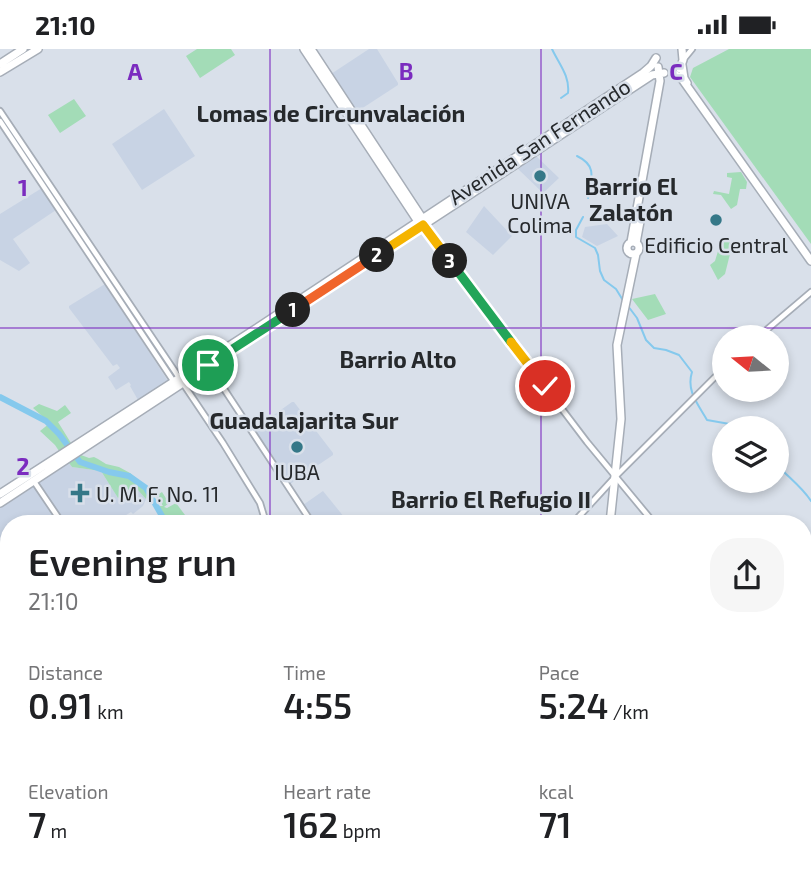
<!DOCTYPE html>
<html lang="en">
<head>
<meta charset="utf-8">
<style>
  :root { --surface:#fff; --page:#f6f6f6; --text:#202124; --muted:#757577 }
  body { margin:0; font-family:"Exo 2",sans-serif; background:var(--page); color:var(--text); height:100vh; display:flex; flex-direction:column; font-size:26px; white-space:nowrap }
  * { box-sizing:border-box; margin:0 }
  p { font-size:23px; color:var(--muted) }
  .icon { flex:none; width:38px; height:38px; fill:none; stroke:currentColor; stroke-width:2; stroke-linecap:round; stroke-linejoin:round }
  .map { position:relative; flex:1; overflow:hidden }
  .drawer { position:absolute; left:0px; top:466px; width:812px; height:373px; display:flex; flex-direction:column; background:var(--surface); border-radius:28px 28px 0 0; box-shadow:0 4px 10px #0003 }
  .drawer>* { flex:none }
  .needle { width:46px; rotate:288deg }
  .buttons { position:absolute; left:712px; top:276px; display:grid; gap:14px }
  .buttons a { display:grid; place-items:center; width:77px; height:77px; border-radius:50%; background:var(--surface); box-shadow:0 4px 10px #0003; font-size:35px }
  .pin { position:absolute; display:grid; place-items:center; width:60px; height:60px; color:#fff; margin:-30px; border:4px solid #fff; border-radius:50%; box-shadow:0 2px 7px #0007 }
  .km { position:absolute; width:35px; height:35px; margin:-18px; border-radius:50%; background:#222; color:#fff; font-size:19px; line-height:35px; text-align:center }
  .round { display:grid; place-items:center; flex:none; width:74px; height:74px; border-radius:28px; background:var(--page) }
  .head { display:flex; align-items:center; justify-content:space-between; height:119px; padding:0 28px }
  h1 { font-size:38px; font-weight:600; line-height:52px }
  .metrics { display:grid; grid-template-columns:repeat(3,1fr); gap:10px; height:119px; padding:7px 28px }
  .metrics div { display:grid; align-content:center }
  .metrics b { font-size:35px; font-weight:600 }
  .metrics small { font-size:19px; font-weight:400 }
  .metrics p { font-size:19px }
  .status { display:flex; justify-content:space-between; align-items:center; height:49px; padding:0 35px; background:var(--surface); direction:ltr }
  .status svg { height:19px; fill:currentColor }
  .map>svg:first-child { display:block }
  .built { fill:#c8d3e4 }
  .green { fill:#a3dcb7 }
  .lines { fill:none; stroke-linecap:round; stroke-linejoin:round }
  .stream { stroke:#85c9ed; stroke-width:2 }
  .river { stroke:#85c9ed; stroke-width:6 }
  .minor-casing { stroke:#a6adb7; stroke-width:8 }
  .major-casing { stroke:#a6adb7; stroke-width:10 }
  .minor { stroke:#fff; stroke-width:4.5 }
  .major { stroke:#fff; stroke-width:7 }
  .split-1-casing { stroke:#fff; stroke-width:14 }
  .split-2-casing { stroke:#fff; stroke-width:14 }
  .split-3-casing { stroke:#fff; stroke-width:14 }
  .split-4-casing { stroke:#fff; stroke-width:14 }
  .split-5-casing { stroke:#fff; stroke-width:14 }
  .split-1 { stroke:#22a559; stroke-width:9 }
  .split-2 { stroke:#f0652b; stroke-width:9 }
  .split-3 { stroke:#f5b400; stroke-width:9 }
  .split-4 { stroke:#22a559; stroke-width:9 }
  .split-5 { stroke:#f5b400; stroke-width:9 }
  .grid { fill:none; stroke:#7b2cbf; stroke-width:2; stroke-opacity:0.55 }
  .poi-dot { fill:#357888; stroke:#d9e0ea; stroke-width:2.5 }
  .labels { text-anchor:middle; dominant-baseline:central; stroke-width:5; stroke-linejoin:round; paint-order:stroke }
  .street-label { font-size:21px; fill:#26292c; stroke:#d9e0ea }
  .poi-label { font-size:21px; fill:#26292c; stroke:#d9e0ea }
  .neighbourhood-label { font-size:23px; font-weight:bold; fill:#26292c; stroke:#d9e0ea }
  .grid-label { font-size:23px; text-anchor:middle; font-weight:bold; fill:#7b2cbf; stroke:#d9e0ea; stroke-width:5; stroke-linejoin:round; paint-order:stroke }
</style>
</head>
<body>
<div class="status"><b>21:10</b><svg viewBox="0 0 49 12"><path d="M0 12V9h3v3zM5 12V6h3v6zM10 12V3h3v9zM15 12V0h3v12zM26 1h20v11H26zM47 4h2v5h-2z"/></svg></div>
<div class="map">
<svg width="811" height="837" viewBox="0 0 811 837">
  <rect width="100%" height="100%" fill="#d9e0ea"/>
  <!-- built -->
  <path class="built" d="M369,0H377L398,34V36L358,62L356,61L331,25Z
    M164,60L195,107L142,141L112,95Z
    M536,107L559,129L543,144L517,119Z
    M42,139L56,161L13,190L30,214L19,222L0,211V165Z
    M484,157L512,187L493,206L466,183Z
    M607,175L618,187L597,197L582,188L585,178Z
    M105,235L168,332L138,351L130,337L131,336L129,333L116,341L108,328L120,319L117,315L113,317L69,259V257Z
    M292,353H294L333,404V406L290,435L254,380Z
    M67,412L72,418L101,422L118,449L133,439H136L146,450L143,457L133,465L131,463L113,474H65L36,433Z
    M34,436L59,474H9V554L0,542V459Z
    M323,442L349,474H315L303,456Z"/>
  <!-- green -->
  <path class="green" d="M197,0H231L235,6L200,29L186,7Z
    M729,0H811V195L690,28L693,19Z
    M74,50L86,67L60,84L48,66Z
    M741,123L747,133L746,140H740L737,156L731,160L721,146L713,145L714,142L729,145L732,129L727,128V124Z
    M725,187L734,199L731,201L725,225L718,231L710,216L715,212L722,189Z
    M655,245L666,265L648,271L632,250Z
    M39,355L57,362L65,356L71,364L58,373L71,394L59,402L55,396L40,382L50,374L33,359Z
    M81,406L89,409L94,408L98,410L106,415L119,418L130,424L149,440L146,450L136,439H133L118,449L101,422L72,418L69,414Z
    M162,443L169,454L164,458L167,459L176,454L191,474H159L160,457H163L156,447Z"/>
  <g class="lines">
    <!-- stream -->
    <path class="stream" d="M552,0C559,15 570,27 568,44L561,49
      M577,107C598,117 591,130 588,149
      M583,168L576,181V188L595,199L598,206L600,222L604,231L616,240L624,253
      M628,257L637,269L646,291L654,299L666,301L679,306L692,323C686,342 698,355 707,371L741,377L744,380
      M777,416C788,428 802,438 811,452"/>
    <!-- river -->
    <path class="river" d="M0,348L46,372L59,385L80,413L109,423L129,427L146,439L166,474
      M357,830L359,837"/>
    <!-- minor casing -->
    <g class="minor-casing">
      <path id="minor" d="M683,11L692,0
        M0,62L223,394L260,454L266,474
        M0,72L174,333
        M423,177L587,393L654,474
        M757,289L811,243
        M209,317L312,474
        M33,431L62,474
        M573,474L616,427L724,319
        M803,532L811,527
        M0,548L9,560
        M803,577L811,571
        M0,697L9,707
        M803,697L811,691
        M0,719L9,717
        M803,747L811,740
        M0,771L9,781
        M51,830L57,837
        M115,830L121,837
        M222,830L228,837
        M296,830L301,837
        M379,830L382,837
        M545,830L550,837
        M591,837L602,830
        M684,837L695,830"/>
    </g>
    <!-- major casing -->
    <g class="major-casing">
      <path id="major" d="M304,0L419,174
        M311,0L424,172
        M0,15L23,0
        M682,16L684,29L687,34
        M680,20L683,11L682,0
        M0,23L38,0
        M673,24L682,30L811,212
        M627 199a6 6 0 1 1 12 0a6 6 0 1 1-12 0Z
        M631,193L660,32L658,18
        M636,194L641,167
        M0,445L254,281L643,24L651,17L656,9
        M0,454L652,26L664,24
        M610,474L621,370L617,296L636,205
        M803,724L811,725"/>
    </g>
    <!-- minor -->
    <use href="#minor" class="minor"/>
    <!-- major -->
    <use href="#major" class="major"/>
  </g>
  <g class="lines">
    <!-- split-1 casing -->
    <g class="split-1-casing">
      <path id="split-1" d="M208,316L293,261"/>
    </g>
    <!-- split-2 casing -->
    <g class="split-2-casing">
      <path id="split-2" d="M293,261L377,206"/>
    </g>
    <!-- split-3 casing -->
    <g class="split-3-casing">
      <path id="split-3" d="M377,206L423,176L450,212"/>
    </g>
    <!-- split-4 casing -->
    <g class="split-4-casing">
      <path id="split-4" d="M450,212L511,293"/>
    </g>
    <!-- split-5 casing -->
    <g class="split-5-casing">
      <path id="split-5" d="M511,293L545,337"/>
    </g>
    <!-- split-1 -->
    <use href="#split-1" class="split-1"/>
    <!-- split-2 -->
    <use href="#split-2" class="split-2"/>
    <!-- split-3 -->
    <use href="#split-3" class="split-3"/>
    <!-- split-4 -->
    <use href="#split-4" class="split-4"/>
    <!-- split-5 -->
    <use href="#split-5" class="split-5"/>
  </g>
  <!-- grid -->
  <path class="grid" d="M270,0V474M541,0V474M0,279H811M0,558H9M803,558H811M270,830V837M541,830V837"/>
  <!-- markers -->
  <g class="poi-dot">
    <circle cx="540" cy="127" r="7"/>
    <circle cx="716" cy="171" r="7"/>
    <circle cx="297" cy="398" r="7"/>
    <path d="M76.5 433.5h7v7h7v7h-7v7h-7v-7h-7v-7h7z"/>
  </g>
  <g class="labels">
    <!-- street labels -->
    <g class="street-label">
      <text transform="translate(539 92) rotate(-33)">Avenida San Fernando</text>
    </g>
    <!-- poi labels -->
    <g class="poi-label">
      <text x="540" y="151">UNIVA<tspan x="540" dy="24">Colima</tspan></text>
      <text x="716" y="195">Edificio Central</text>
      <text x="297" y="422">IUBA</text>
      <text x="96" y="444" text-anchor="start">U. M. F. No. 11</text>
    </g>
    <!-- neighbourhood labels -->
    <g class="neighbourhood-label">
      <text x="331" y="64">Lomas de Circunvalación</text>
      <text x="631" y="137">Barrio El<tspan x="631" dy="26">Zalatón</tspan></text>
      <text x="398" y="310">Barrio Alto</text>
      <text x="304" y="371">Guadalajarita Sur</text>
      <text x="491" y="450">Barrio El Refugio II</text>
    </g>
  </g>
  <g class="grid-label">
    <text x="135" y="31">A</text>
    <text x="406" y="31">B</text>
    <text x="676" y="31">C</text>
    <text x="23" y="147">1</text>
    <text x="23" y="426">2</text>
  </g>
</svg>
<div class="buttons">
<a><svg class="needle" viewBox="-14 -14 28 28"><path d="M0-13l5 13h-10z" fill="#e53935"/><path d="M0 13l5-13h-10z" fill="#757577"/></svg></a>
<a><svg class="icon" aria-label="layers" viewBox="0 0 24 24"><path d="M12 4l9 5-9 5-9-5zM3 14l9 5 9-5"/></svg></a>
</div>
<div class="pin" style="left:208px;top:316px;background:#1e9e55"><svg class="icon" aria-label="arrive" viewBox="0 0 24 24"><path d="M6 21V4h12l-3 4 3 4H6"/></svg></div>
<div class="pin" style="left:545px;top:337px;background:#d93025"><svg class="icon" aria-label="check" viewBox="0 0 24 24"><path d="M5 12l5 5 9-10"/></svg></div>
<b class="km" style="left:293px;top:261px">1</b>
<b class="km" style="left:377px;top:206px">2</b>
<b class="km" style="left:450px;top:212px">3</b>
<section class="drawer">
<div class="head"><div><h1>Evening run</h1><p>21:10</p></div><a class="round"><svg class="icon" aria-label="share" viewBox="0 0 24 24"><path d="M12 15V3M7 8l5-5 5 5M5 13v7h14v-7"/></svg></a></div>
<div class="metrics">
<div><p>Distance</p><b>0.91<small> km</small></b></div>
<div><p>Time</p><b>4:55</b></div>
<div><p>Pace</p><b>5:24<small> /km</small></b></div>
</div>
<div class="metrics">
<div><p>Elevation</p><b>7<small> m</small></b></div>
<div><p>Heart rate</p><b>162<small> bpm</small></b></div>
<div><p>kcal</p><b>71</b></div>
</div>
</section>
</div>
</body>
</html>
